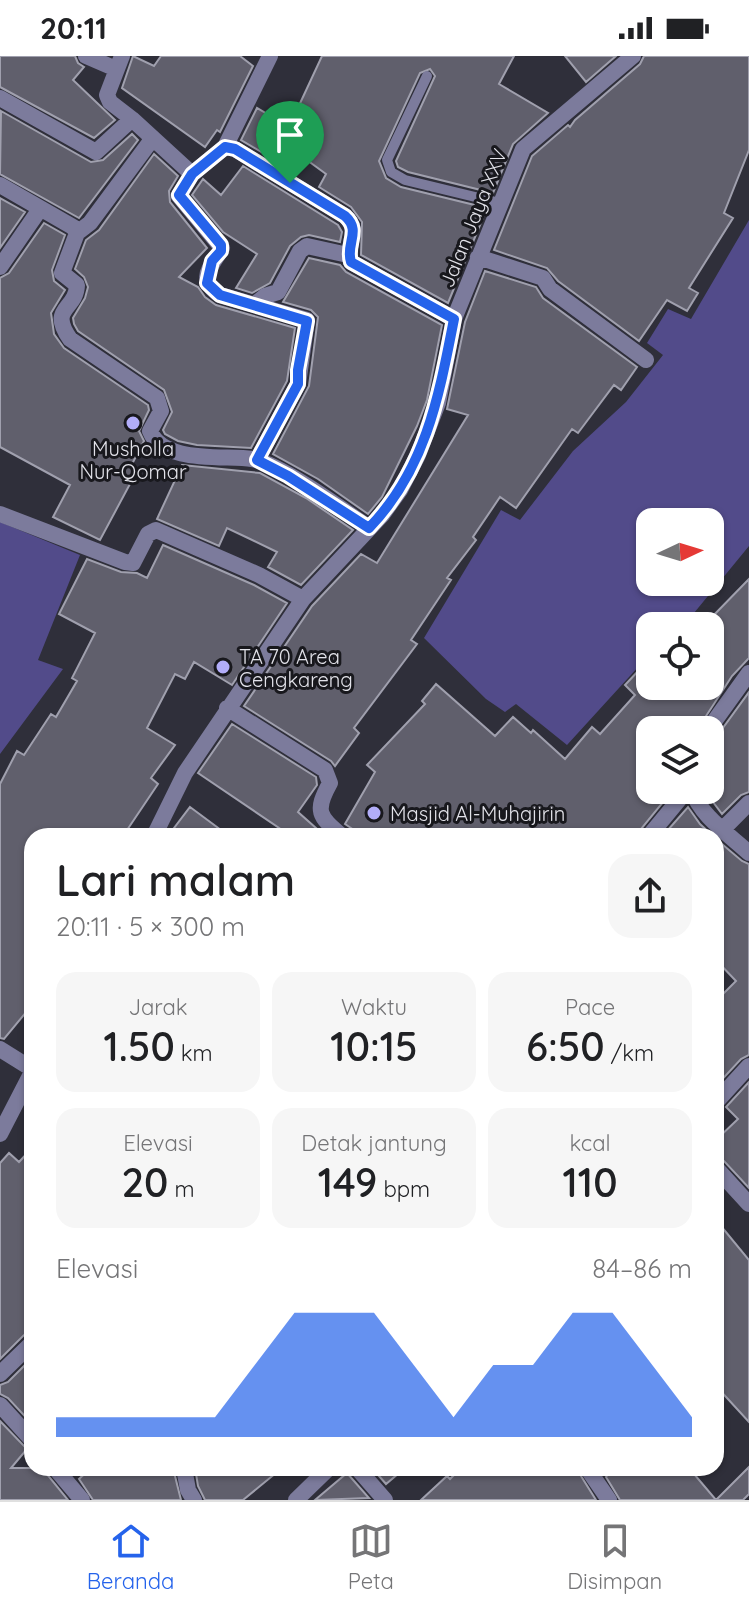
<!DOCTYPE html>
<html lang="id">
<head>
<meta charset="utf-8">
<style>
  :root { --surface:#fff; --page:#f6f6f6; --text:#202124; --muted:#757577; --line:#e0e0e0; --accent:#2563eb }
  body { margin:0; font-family:Quicksand,sans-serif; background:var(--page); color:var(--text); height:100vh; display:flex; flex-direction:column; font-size:30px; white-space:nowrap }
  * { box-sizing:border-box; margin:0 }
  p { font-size:26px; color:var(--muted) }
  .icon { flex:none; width:44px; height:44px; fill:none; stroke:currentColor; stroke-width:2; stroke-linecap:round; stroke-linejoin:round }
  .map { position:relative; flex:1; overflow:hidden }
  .panel { position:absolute; left:24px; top:772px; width:700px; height:648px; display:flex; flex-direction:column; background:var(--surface); border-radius:24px; box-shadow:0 2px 6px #0004 }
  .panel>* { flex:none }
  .needle { width:52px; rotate:86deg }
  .tools { position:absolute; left:636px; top:452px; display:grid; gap:16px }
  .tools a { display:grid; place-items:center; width:88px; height:88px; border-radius:16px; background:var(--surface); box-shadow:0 2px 6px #0004; font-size:40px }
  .pin { position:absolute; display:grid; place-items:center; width:68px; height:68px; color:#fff; margin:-82px -34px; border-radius:50% 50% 50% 0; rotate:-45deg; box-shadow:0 0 8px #0007 }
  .pin .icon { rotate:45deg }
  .round { display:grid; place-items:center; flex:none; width:84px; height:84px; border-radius:24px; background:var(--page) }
  .summary { display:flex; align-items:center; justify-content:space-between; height:136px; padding:0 32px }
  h1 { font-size:44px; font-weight:600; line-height:60px }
  .figures { display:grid; grid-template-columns:repeat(3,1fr); gap:12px; height:136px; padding:8px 32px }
  .figures div { display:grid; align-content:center; border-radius:20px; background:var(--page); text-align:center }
  .figures b { font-size:40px; font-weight:600 }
  .figures small { font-size:22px; font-weight:400 }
  .figures p { font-size:22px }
  .chart { height:224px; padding:16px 32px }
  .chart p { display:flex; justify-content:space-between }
  .chart svg { width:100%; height:144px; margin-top:8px; fill:var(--accent); opacity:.7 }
  .status { display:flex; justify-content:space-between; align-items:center; height:56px; padding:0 40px; background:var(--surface); direction:ltr }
  .status svg { height:22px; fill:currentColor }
  .dock { display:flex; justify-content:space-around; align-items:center; height:112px; border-top:2px solid var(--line); background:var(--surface); font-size:22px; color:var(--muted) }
  .dock a { display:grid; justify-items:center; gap:4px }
  .dock .on { color:var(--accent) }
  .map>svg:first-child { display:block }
  .green { fill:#524b8a; fill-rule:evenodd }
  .building { fill:#605f6c; stroke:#a0a0ae; stroke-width:2 }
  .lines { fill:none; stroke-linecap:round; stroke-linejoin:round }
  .lane { stroke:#7c7b9c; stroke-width:10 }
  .street { stroke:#7c7b9c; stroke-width:16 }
  .route-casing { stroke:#fff; stroke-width:16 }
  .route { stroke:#2563eb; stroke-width:10 }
  .poi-dot { fill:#b2adf9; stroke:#18181d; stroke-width:3 }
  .labels { text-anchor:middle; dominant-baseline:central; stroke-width:6; stroke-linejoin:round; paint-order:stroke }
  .street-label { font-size:20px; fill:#e3e3ea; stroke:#18181d }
  .poi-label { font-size:20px; fill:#e3e3ea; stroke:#18181d; text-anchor:start }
</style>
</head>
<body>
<div class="status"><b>20:11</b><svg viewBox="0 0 49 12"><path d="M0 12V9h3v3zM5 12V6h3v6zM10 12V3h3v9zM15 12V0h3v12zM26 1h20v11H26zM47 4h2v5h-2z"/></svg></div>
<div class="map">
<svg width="749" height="1444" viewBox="0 0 749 1444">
  <rect width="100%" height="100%" fill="#2f2f3a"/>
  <!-- green -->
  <path class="green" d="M749,164V490L694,557L680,570H650V598L567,689L516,648L505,656L486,643L424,582L501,454L520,464L573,395L626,346L663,299L647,287L668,253L691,263ZM710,466V526H650V466Z
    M0,466L80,499L38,604L63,613L0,698Z"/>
  <!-- building -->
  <path class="building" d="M0,0H75L78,7L84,11L73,24L115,64L94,82L0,31Z
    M133,0L154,10L161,0H240L253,10L220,76L217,74L205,91L122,32Z
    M322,0H514L499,28L548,57L513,88L493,137L408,116L398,111L396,105L435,20L430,13L420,17L379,105L386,122L401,131L487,152L448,247L361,199L362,166L351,151L319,131L326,118L289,91L280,107L241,84L257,52L289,71Z
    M565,0H616L586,26Z
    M644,0H749V94L724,157L733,162L689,232L698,237L687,255L667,244L639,285L558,225L547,212L494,194L532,100L568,69L570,71L575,64L640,8Z
    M1,55L91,106L103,104L132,78L138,84L79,162L0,118Z
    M154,98L178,120L169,135L170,146L207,192L179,221L198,231L205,241L216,249L295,272L287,325L251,392L197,389L178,385L165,378L163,374L172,356L164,334L78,275L74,268L73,262L85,242L88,231L84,221L75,213L86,184L99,174Z
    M243,110L338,169L342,176L340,186L309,179L301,181L290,190L270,227L252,237L236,232L257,198L223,176L192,139L203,123L221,139Z
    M0,142L25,156L0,192Z
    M44,167L65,179L52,214L54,225L65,234L51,257L54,278L64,292L148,349L149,354L139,375L144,385L131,410L138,413L100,484L53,461L70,429L0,391V222L9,217Z
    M309,202L340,209L346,216L442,269L427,344L417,370L382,441L368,458L318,423L273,398L309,330L318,261L311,254L283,246Z
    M485,215L536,231L543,242L637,311L621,334L614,329L578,377L572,373L516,452L500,441L473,481L476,484L447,522L451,524L411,584L417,588L354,672L359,677L335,710L331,705L244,650L312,550L361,498L377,507L468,359L447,353L465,266Z
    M182,409L260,417L306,442L353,474L301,529L268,511L277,496L248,482L227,472L219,490L157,463Z
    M163,489L254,529L287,547L232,629L194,606L185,623L175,618L147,672L175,689L151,722L158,728L123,780H32V949L4,983L0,982V728L17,695L24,699L51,658L56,661L77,625L72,622L95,577L59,558L87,503L121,516L137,517L147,522Z
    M749,523V602L732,620L697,674H650V734H673L641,773L638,780H363L345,768L375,716L367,709L425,648L422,645L436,628L495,680L513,661L531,677L533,674L565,703L592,671L600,678L635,639L625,629L641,612L650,620V630H710V563Z
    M749,636V736L741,739L722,758L704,734H710V685L717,680Z
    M232,668L316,721L317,729L298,756L325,780H291L198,717Z
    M190,751L229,780H168Z
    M688,751L700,768L713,780H672L667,775Z
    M716,783L742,805L749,808V999L741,1003L716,1030V945L736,925L716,904Z
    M749,1026V1132L724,1105L716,1101V1084L738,1063L726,1051Z
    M32,1092V1276L24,1279L0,1303V1107L9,1097L19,1106Z
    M716,1164L749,1204V1366L716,1330Z
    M32,1302V1368L8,1342L0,1338V1329L8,1326Z
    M0,1365L27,1393L11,1412H42L68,1444H0Z
    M749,1411V1438L743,1444H620L606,1421L613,1412H689L716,1444Z
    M91,1412H173L181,1444H93L79,1423Z
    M195,1412H282L243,1444H205L198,1430Z
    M372,1412H405L386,1428Z
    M461,1412H576L596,1444H421L447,1420L450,1423Z
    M347,1417L369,1442L315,1444Z"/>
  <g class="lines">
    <!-- lane -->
    <path class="lane" d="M427,20L387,104L391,116L405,124L500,147"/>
    <!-- street -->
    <path class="street" d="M86,0L116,13
      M122,0L107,39L110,46L132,63
      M0,42L96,96L132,63L192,118L179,140L222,192C211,212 196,222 220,239L307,264L298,328L257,404
      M225,91L235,93L345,160C362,175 345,187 351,206L454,263
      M192,118L225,91L270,0
      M0,129L73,171L77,177
      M77,177L62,217L77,229C76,255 48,251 70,283L157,342L161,355L150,375C163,408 225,399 252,403C279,407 345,455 369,472
      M77,177L90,167L153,82
      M478,201L543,222L550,233L646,304
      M0,211L40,153
      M254,249L265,240L278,236L300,195L307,190L348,199
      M0,458L125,506L133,507L148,478L156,474L259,519L303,543
      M227,652L325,714L330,727C314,756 319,760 342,780
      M708,674L749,617
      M692,734C700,760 730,779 749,797
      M724,772L749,747
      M154,780L185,717L303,543L382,459L400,434L418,399L438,347L454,263L523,93L633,0
      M649,780L687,734
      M0,993L32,1013
      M716,1046L749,1010
      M0,1078L32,1016
      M716,1112L749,1148
      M0,1318L32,1287
      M0,1349L32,1384
      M55,1412L82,1444
      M184,1412L188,1434L194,1444
      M357,1412L385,1444
      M587,1412L609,1444
      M296,1444L329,1412"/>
  </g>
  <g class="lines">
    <!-- route casing -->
    <g class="route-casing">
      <path id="route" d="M225,91L235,93L345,160C362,175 345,188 351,206L454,263C439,340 426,413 369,472L288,420L257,404L298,328V314L307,265L220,239L207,227L212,205L221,195V189L179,139L192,118Z"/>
    </g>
    <!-- route -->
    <use href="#route" class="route"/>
  </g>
  <!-- markers -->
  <g class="poi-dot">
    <circle cx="133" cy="367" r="8"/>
    <circle cx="223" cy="611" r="8"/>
    <circle cx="374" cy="757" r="8"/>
  </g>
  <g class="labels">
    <!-- street labels -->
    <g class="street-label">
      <text transform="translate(473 162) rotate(-68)">Jalan Jaya XXV</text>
    </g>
    <!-- poi labels -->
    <g class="poi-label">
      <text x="133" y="392" text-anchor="middle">Musholla<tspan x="133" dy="23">Nur-Qomar</tspan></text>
      <text x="239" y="600">TA 70 Area<tspan x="239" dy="23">Cengkareng</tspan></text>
      <text x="390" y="757">Masjid Al-Muhajirin</text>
    </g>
  </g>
</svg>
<div class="tools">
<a><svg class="needle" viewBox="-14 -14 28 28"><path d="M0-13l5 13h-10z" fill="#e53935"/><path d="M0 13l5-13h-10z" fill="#757577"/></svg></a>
<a><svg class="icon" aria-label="locate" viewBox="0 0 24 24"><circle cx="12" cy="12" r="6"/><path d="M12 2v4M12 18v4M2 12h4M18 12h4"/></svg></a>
<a><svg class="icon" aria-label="layers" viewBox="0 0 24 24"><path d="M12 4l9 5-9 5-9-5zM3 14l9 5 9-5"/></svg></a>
</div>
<div class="pin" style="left:290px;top:127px;background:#1e9e55"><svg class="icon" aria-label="arrive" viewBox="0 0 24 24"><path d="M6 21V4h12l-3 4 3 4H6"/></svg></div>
<section class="panel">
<div class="summary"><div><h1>Lari malam</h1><p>20:11 · 5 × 300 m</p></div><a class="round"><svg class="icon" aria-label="share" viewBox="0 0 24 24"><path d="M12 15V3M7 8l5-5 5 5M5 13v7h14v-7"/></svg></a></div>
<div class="figures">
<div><p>Jarak</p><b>1.50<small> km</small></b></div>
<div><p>Waktu</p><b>10:15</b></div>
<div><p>Pace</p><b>6:50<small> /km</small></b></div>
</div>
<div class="figures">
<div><p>Elevasi</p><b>20<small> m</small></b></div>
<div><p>Detak jantung</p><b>149<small> bpm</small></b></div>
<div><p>kcal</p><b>110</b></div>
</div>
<div class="chart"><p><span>Elevasi</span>84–86 m</p>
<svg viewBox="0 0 160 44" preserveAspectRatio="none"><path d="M0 44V38L10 38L20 38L30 38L40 38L50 22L60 6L70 6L80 6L90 22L100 38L110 22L120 22L130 6L140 6L150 22L160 38V44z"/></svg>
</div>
</section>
</div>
<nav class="dock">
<a class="on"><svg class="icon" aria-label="home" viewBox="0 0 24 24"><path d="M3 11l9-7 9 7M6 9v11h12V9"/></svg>Beranda</a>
<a><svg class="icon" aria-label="map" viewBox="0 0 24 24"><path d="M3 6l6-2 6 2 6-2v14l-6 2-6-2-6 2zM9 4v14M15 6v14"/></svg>Peta</a>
<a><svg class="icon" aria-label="saved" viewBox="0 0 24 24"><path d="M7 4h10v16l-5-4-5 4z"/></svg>Disimpan</a>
</nav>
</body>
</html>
